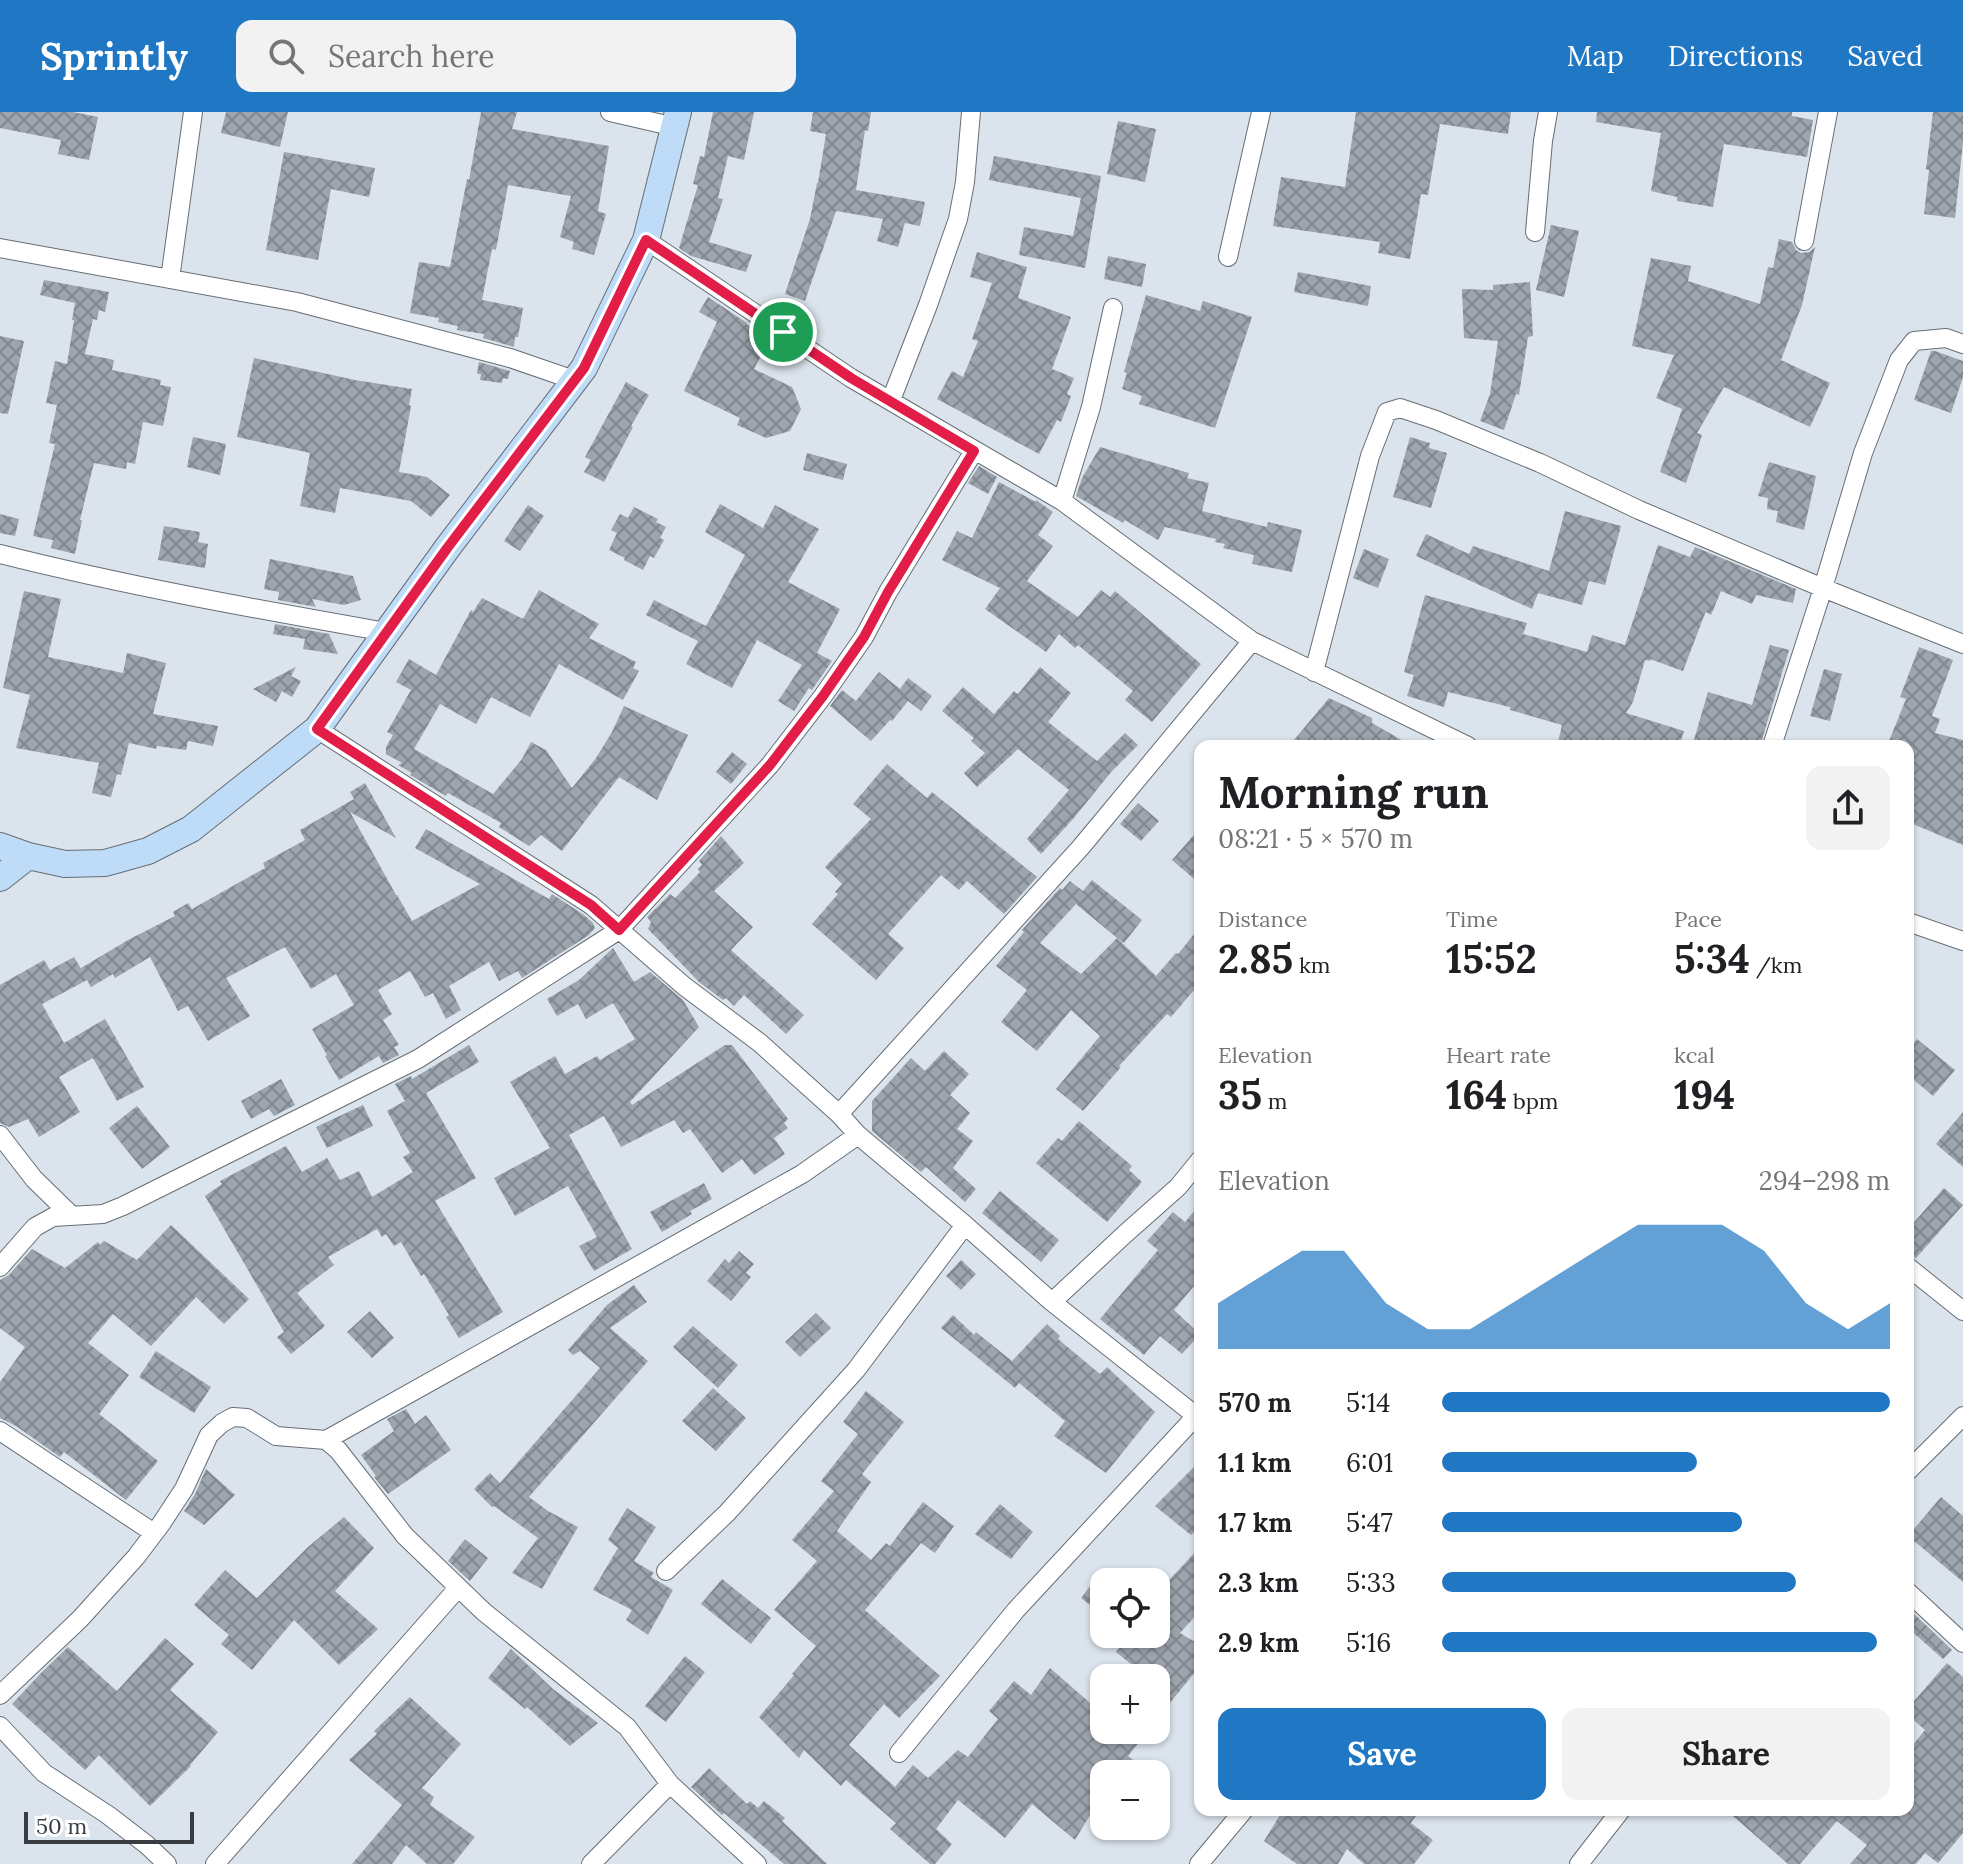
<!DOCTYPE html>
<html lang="en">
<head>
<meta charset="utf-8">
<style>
  :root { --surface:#fff; --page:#f2f2f2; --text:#202124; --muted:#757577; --accent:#2078c5 }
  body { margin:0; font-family:Lora,serif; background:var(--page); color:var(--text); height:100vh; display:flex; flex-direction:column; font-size:30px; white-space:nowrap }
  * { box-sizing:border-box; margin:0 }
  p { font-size:26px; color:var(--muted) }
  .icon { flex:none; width:44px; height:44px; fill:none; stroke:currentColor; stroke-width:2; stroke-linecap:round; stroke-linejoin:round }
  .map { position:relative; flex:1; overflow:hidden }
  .side { position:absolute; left:1194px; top:628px; width:720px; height:1076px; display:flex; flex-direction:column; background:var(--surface); border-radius:16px; box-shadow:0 2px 6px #0004 }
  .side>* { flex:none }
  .fabs { position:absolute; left:1090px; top:1456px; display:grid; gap:16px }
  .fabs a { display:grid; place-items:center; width:80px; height:80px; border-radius:16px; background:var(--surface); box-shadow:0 2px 6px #0004; font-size:40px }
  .scale { position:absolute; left:24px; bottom:20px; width:170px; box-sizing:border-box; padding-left:8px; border:4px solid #393c40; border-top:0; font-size:22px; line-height:28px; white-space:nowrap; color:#393c40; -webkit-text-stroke:6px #fff; paint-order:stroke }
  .pin { position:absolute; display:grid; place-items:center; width:68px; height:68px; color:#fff; margin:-34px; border:4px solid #fff; border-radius:50%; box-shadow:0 2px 8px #0007 }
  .round { display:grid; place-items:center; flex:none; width:84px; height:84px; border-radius:16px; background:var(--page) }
  .summary { display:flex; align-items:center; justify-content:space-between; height:136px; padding:0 24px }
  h1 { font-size:44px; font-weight:700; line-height:60px }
  .metrics { display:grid; grid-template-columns:repeat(3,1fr); gap:12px; height:136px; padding:8px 24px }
  .metrics div { display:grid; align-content:center }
  .metrics b { font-size:40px; font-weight:700 }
  .metrics small { font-size:22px; font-weight:400 }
  .metrics p { font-size:22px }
  .chart { height:224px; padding:16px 24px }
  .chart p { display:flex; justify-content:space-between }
  .chart svg { width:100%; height:144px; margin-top:8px; fill:var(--accent); opacity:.7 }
  .button { display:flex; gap:16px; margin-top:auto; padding:16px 24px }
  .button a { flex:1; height:92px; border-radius:16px; background:var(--accent); color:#fff; font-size:32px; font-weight:700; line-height:92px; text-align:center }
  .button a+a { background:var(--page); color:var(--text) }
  ul { padding:0 24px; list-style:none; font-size:26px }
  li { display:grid; grid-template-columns:128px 96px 1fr; align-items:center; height:60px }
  li i { height:20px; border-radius:10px; background:var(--accent) }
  header { display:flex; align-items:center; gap:48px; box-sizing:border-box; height:112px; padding:0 40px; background:var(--accent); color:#fff }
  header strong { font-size:38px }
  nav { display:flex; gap:44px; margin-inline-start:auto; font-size:28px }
  .search { width:560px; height:72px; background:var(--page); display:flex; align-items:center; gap:20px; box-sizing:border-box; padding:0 28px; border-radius:16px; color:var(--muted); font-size:30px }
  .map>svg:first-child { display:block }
  .building { fill:url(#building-cross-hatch); fill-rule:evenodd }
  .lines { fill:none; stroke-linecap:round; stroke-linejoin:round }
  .street-casing { stroke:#666d75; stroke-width:20 }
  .secondary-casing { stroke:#666d75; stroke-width:28 }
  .street { stroke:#fff; stroke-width:18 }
  .secondary { stroke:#bedcf7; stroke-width:26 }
  .route-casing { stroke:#fff; stroke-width:16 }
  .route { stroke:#e11d48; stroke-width:10 }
</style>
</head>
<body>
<header>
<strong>Sprintly</strong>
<div class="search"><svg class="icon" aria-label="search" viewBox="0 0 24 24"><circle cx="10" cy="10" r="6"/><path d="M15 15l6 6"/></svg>Search here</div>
<nav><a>Map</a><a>Directions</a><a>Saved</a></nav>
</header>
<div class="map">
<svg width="1963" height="1752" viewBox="0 0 1963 1752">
  <defs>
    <pattern id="building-cross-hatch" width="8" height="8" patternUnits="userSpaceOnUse" patternTransform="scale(2)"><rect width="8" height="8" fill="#9da4ad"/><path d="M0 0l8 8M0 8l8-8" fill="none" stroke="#81878e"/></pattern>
  </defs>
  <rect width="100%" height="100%" fill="#dbe4ec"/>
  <!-- building -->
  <path class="building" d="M0,0H73L98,5L89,48L58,42L61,28L0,16Z
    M226,0H288L280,35L221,21Z
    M481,0H517L512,17L609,34L598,99L606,102L594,143L572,137L574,130L560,125L571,84L508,73L496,138L492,137L482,188L523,196L518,225H515L514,235L483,226L484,222L457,218L458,214L438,210L439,206L410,201L419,150L450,155L467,67L469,68Z
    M713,0H754L744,48L728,44L718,86L723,87L709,130L752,143L746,160L691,144L679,136L698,73L693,72L700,44L704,45Z
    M813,0H871L868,19L865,18L856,78L925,90L920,114L905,111L898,135L877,129L883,107L836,99L805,189L785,182L810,107L817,71H818L826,22L810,19Z
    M1356,0H1511L1508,22L1440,12L1428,83L1421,82L1410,147L1378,141L1380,130L1273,114L1281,65L1345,75Z
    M1597,0H1792V4L1813,8L1807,45L1724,32L1713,95L1677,89V85L1651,79L1661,21L1596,10Z
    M1933,0H1963V30L1955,106L1924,102L1929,58L1926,57Z
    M1118,9L1156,17L1145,70L1107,62Z
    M284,40L375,56L369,85L331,77L318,148L266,138Z
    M994,44L1101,64L1085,156L1019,143L1024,115L1073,124L1081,86L989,68Z
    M1551,113L1579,119L1564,185L1536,178Z
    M1779,127L1792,130L1796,138L1801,141L1809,140L1815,135L1802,193L1781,248L1830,271L1810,315L1724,275L1697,321L1702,323L1686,371L1660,360L1682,297L1656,286L1674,243L1632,234L1651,146L1691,154L1688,169L1760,192L1768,155L1773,156Z
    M977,140L1027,155L1018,186L1071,205L1052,257L1074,266L1067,282L1071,284L1061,310L1057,308L1039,342L937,287L952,259L963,265L978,229L972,227L992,171L970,165Z
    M1108,144L1146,152L1142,175L1104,167Z
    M1298,160L1371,174L1368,194L1294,180Z
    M44,168L109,180L105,200L99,198L97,208L93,207L85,242L114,248L112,258L161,268L160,273L171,275L163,314L143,310L135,352L127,350L126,357L94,351L80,408H82L75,442L51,436L53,428L33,424L55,332L49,331L57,293L46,291L55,249L67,252L74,208H72L75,191L40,183Z
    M1530,170L1533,224L1528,225L1519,283L1516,282L1504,318L1480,309L1490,282L1498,229L1464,226L1462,177L1493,178V173Z
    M1146,183L1200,199L1203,189L1252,205L1215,316L1139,292L1142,284L1122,277L1127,261L1124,260Z
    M708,185L747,211L746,212L770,226L754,257L792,275L801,297L790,319L766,326L737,313L740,306L684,279L717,210L699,200Z
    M0,224L24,229L8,302L0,301Z
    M1931,239H1935L1963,249V265L1951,301L1914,288Z
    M254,246L355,268L412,277L409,293L411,294L399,360L427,365L450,383L431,405L411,389L340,376L335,401L300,394L310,341L237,325Z
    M479,250L510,259L508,267L503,266L502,271L480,268L481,262H477Z
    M626,270L649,283L631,314L633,315L604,370L584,360L591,348L585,345Z
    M193,325L226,332L220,363L187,355Z
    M1410,325L1430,331L1429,336L1447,341L1431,396L1393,385Z
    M1100,335L1189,361L1187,366L1209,371L1202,399L1267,415L1268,410L1302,418L1292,460L1252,452L1254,443L1223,436L1225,432L1215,430L1216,427L1165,415L1158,428L1125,408L1123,411L1076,384L1082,366Z
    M807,341L847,352L843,368L803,358Z
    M1769,350L1816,364L1804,418L1776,410L1778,399L1767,397L1768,386L1758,384Z
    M979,354L997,365L988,382L968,371Z
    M999,370L1036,390V388L1053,400L1038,423L1053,434L1027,469L1078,505L1101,478L1110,485L1115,479L1201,552L1152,610L1125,588L1133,579L1078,533L1075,536L1059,522L1046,540L985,497L1000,476L942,448L957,419L972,426Z
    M720,392L763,416L775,393L819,417L788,470L840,497L817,541L832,549L812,578L809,576L794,599L778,589L802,553L757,528L732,576L686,552L698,529L646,503L654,488L706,514L745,443L705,420Z
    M528,393L544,404L520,439L504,429Z
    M634,395L658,407L656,410L666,415L660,426L664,428L654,446L650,444L643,458L624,448L625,446L609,438L617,421L611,418L620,402L628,406Z
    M1565,399L1621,414L1605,473L1589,469L1582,493L1538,481L1532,497L1416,444L1426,422L1469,442L1473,434L1549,459Z
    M0,402L19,407L15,424L0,421Z
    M164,414L200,420L198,430L208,432L205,456L158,448Z
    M1658,433L1690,445L1695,435L1796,477L1793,491L1756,483L1752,492L1721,479L1711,503L1706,500L1704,504L1683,559L1650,547V549L1645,548L1633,590L1626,601L1684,619L1679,634H1557L1562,613L1510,598V595L1448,580L1444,595L1407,584L1414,563L1404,560L1425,483L1527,511L1523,522L1587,540L1592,523L1625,533Z
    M1364,437L1389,447L1378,476L1353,466Z
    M270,447L353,464L361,488L344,493L312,487L316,495L278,488L279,480L264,477Z
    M539,478L599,512L589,526L636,550L633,556L639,559L623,588L559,552L530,605L491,585L476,612L440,592L414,637L493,682L522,647L531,630L546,638L572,676L596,646L612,620L624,594L688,623L657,688L619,665L562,739L541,723L529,734L499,715L501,711L448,681L446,684L410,663L412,661L398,653L402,651L386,642V635L393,623L387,620L411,578L396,570L409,547L436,563L471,498L473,500L482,486L523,507Z
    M24,479L61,487L48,545L123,561L127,541L166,551L153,602L218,614L213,634L188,629L186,638L157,634L156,637L129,631L121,663L117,662L111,685L92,681L99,651L16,636L30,583L3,576Z
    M275,512L329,522L338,542L303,537L305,527L273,522Z
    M1770,533L1789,538L1760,634H1705L1693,631L1708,580L1752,593Z
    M1919,535L1953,548L1932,604L1940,607L1935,621L1963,628V733L1908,710V634H1887L1906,587L1900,585Z
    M296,555L291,564L301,569L292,585L282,579L276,590L253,577Z
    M1040,555L1071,581L1048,610L1097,649L1125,621L1138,633L1112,659L1073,707L1041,742L1027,727L1069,678L1018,637L977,675L964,661L985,641L971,629L974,626L942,599L963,575L994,602L1014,579L1018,582Z
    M1824,557L1842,562L1830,609L1810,604Z
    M879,560L900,577L908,566L932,584L921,599L908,589L892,609L890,608L871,629L830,594L842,578L856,589Z
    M1329,586L1372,606V611L1412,634H1289Z
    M732,640L747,652L731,672L716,660Z
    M887,652L927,686L932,680L1037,765L1004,802L967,769L959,778L941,763L888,822L904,836L876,868L812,812L838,782L835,780L842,772L825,755L871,707L853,692Z
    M365,671L396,726L350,700L396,783H397L412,809L480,772L415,736L426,717L549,787L552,782L584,803L593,811L595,816L589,823L522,866L518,859L499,869L489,850L449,874L461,898L446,907L433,881L425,885L410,859L378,878L392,902L383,908L399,933L394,935L399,943L383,951L379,944L339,968L325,944L327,943L312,917L354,893L336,862L311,877L285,835L226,866L250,904L208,929L188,894L178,899L150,845L115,866L113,862L91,875L87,868L42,892L64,931L105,907L144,975L117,989L93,946L59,965L80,1000L39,1025L28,1007L9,1015L0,1011V873L44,848L50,858L74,845L83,860L81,856L128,828L175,804L173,800L188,791L192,797L265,756L263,751L305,728L300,718L354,687L350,680Z
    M1138,691L1159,709L1141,729L1120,712Z
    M1200,716V772L1172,748Z
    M721,724L744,751L714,779L753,815L731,838L804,903L786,922L744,883L734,894L726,886L723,888L699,870L648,817L651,810L647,805L670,782L675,786L700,760L698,757L702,753L699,749Z
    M1092,768L1142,808L1124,831L1117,826L1156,864L1176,841L1178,842L1200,815V871L1171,905L1167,902L1119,954L1121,955L1083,999L1056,977L1100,924L1071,898L1037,939L1001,910L1027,878L996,854L1024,820L1022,818L1060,776L1062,778L1070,769L1083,779ZM1076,792L1117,826L1081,862L1040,831Z
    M613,836L634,870L650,860L683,888L699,915L630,990L632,993L725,933H732L788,1007L784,1011L788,1016L774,1026L785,1042L754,1063L742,1047L722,1061L690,1017L683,1021L674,1008L621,1035L604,1004L569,1023L632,1137L594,1159L579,1134L597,1125L568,1074L515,1104L494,1066L550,1036L510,970L555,944L565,962L597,944L600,948L635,927L613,891L586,907L578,892L557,904L547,887L579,868Z
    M1917,927L1955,958L1933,984L1908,963V937Z
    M469,933L479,950L426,981L476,1066L435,1089L503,1200L459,1226L446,1205L449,1203L424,1162L421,1164L401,1130L394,1134L386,1122L382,1125L377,1117L328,1145L334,1153L297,1181L325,1214L291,1242L277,1225L284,1220L205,1084L222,1072L220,1069L286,1034L302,1060L327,1046L340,1068L359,1059L372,1085L413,1060L403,1045L410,1041L387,999L405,989L395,972L411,964L412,967Z
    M944,939L969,962L950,983L970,1001L957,1017L973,1029L953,1056L976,1077L965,1090L926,1055L921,1060L872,1019V989L911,946L925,959Z
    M281,967L295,993L274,1004L269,997L251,1007L241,989Z
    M363,993L373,1014L327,1036L316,1015Z
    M137,994L170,1035L142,1057L109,1016Z
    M1963,1000V1055L1936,1032Z
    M1079,1009L1132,1054L1129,1058L1142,1070L1107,1110L1036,1051L1058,1026L1062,1029Z
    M704,1071L712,1087L690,1099L692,1102L662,1120L650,1100Z
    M1944,1076L1963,1093L1916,1146L1908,1143V1117Z
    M1000,1079L1059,1128L1041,1150L982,1101Z
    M1200,1092V1167L1174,1198L1200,1222L1182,1242L1160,1224L1144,1243L1100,1207L1158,1138L1147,1129L1173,1100L1185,1110Z
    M171,1113L249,1187L224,1212L196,1185L151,1234L113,1202L88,1231L129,1263L99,1302L158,1349L126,1388L64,1340L60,1345L16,1314L0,1306V1270L25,1235L0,1216V1168L9,1163L32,1137L65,1156L98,1130L100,1133L104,1129L137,1148Z
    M739,1139L754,1152L746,1161L751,1165L731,1189L707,1169L725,1147L729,1151Z
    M961,1148L976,1162L961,1178L946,1164Z
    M634,1173L647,1190L610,1216L648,1249L529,1385L548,1399L578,1415L542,1477L512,1461L538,1426L494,1394L492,1395L474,1377L490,1361L500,1371L600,1256L580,1239L573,1243L568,1238L607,1193Z
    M370,1199L394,1226L372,1246L347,1220Z
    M816,1201L831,1216L800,1245L785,1230Z
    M953,1203L974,1223L976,1220L1012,1249L1047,1212L1060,1224L1058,1227L1100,1262L1107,1255L1155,1300L1106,1361L1054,1324L1065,1309L1019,1271L1015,1276L941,1216Z
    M693,1214L738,1253L718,1276L673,1235Z
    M156,1239L211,1275L194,1301L139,1265Z
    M713,1276L746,1306L716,1339L682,1309Z
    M866,1279L904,1310L862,1362L871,1370L837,1419L871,1448L886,1431L890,1434L923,1390L954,1414L935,1441L921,1431L865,1498L940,1564L899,1606L884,1592L849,1633L895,1675L913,1653L928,1666L958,1638L968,1645L998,1607L989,1599L1014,1569L1031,1583L1050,1556L1104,1603V1618H1149L1128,1644L1137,1651L1129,1662H1104V1680L1075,1728L1032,1692L1005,1726L958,1688L936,1717L952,1732L935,1752H930L890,1717L896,1711L846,1668L841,1674L804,1638L799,1646L759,1605L794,1563L792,1562L816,1534L774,1498L817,1449L792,1428L834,1379L821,1369L858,1322L843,1310Z
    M406,1297L415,1312L426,1303L451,1338L388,1382L374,1365L376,1364L361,1343L394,1319L387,1307Z
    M1200,1349V1414L1191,1423L1155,1394Z
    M206,1357L235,1383L204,1413L184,1399L195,1382Z
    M1941,1385L1963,1404V1470L1908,1424Z
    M1000,1392L1033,1420L1011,1447L975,1422Z
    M627,1396L656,1415L634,1449L654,1461L651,1465L673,1478L648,1523L626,1508L632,1498L593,1478L618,1436L608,1428Z
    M344,1405L374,1436L335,1479L378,1517L339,1553L294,1508L252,1558L221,1532L229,1523L194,1493L225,1458L257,1486L308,1435Z
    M465,1427L488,1446L470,1469L448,1449Z
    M1200,1435V1499L1180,1521L1200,1533V1554L1156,1608V1566H1148L1116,1540L1131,1522H1156V1482Z
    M1104,1456V1504L1081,1486Z
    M722,1467L771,1506L751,1532L701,1492Z
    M1908,1496L1952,1538L1943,1547L1908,1516Z
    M165,1526L194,1552L170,1578L218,1620L190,1653L191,1654L150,1694L99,1643L85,1658L12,1592L41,1561L68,1535L117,1579Z
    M511,1537L553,1577L598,1611L570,1634L527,1595L525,1597L488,1566Z
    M685,1544L705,1560L666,1610L645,1594Z
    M1947,1551L1963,1565V1721L1938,1751L1925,1741L1916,1752H1850L1867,1733L1837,1709L1800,1752H1788L1726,1698H1908V1639L1925,1618L1908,1603V1596Z
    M410,1585L461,1632L422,1676L434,1685L430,1693L475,1725L453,1752H427L406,1733L392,1752H352L402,1693L349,1648L377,1622L374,1619Z
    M709,1656L747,1692L750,1689L758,1696L764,1689L785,1706L782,1709L827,1752H784L724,1701L722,1703L691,1675Z
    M1283,1698H1420L1411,1711L1433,1728L1414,1752H1364L1347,1737L1338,1752H1297L1264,1729Z"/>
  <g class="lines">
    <!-- street casing -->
    <g class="street-casing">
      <path id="street" d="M610,0L675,15
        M1535,120L1543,29L1548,0
        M646,128L851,266L1062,389L1252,529L1468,634
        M1804,129L1828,0
        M0,136L297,190L510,246L574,268
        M1228,145L1261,0
        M170,167L193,0
        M891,288L928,193L958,107L965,70L971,0
        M1062,389L1091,295L1113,196
        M0,442C127,474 256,497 386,520
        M1314,560L1370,344L1387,300L1400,296L1436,308L1540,351L1639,398L1823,476L1963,532
        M317,617L591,793L684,874L760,931L839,1002L858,1023L965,1113L1052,1190L1200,1307
        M1772,634L1823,476L1863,341L1899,248L1914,229L1946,226L1963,232
        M1908,810L1963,829
        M839,1002L1081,735L1252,529
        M0,1023L34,1067L72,1104
        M0,1155L35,1115L53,1105L103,1102L123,1094L418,947L619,818L770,653L823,584L864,525L888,480L974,339
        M1908,1155L1963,1199
        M1052,1190L1125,1122L1178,1075L1200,1048
        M0,1319L154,1421
        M326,1328L802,1062L858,1023
        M1908,1359L1963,1304
        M666,1459L727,1401L856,1258L965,1113
        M1908,1480L1963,1531
        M0,1583L80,1507L136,1445L161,1412L184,1377L209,1323L222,1311L233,1305L247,1306L276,1324L326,1328L338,1338L405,1424L484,1500L627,1615L670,1672L757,1752
        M0,1614L44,1661L108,1703L147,1733L167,1752
        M899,1641L1016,1498L1196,1304
        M215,1752L458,1476
        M591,1752L670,1672
        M1199,1752L1244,1698
        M1579,1752L1621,1698"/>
    </g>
    <!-- secondary casing -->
    <g class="secondary-casing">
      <path id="secondary" d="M0,734L28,744L65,752L105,751L148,739L191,717L317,617L448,435L584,256L646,128L678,0
        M0,766L28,744"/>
    </g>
    <!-- street -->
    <use href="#street" class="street"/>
    <!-- secondary -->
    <use href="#secondary" class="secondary"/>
  </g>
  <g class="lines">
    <!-- route casing -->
    <g class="route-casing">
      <path id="route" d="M646,128L851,266L974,339L888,480L864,525L823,584L770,653L619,818L591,793L317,617L448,435L584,256Z"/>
    </g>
    <!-- route -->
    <use href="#route" class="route"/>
  </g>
</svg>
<div class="fabs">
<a><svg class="icon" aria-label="locate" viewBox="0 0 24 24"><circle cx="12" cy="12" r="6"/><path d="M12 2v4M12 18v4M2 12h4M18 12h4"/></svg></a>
<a>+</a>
<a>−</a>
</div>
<div class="scale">50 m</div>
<div class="pin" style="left:783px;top:220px;background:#1e9e55"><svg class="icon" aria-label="arrive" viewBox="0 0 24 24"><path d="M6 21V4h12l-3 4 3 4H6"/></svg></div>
<section class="side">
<div class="summary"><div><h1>Morning run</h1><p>08:21 · 5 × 570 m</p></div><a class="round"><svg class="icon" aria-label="share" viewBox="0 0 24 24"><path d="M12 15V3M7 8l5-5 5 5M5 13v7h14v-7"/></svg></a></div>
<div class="metrics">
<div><p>Distance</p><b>2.85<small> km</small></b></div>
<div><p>Time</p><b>15:52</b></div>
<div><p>Pace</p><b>5:34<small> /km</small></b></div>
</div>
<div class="metrics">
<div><p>Elevation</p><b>35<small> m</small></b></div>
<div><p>Heart rate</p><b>164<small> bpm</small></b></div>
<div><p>kcal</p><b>194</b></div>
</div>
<div class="chart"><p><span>Elevation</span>294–298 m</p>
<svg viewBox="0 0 160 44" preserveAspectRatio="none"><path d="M0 44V30L10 22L20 14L30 14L40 30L50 38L60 38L70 30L80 22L90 14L100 6L110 6L120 6L130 14L140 30L150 38L160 30V44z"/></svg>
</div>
<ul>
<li><b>570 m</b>5:14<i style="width:100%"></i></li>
<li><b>1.1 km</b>6:01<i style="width:57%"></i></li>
<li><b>1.7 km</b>5:47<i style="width:67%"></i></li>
<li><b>2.3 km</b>5:33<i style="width:79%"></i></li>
<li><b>2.9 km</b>5:16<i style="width:97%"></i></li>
</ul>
<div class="button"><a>Save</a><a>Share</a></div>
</section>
</div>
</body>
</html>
